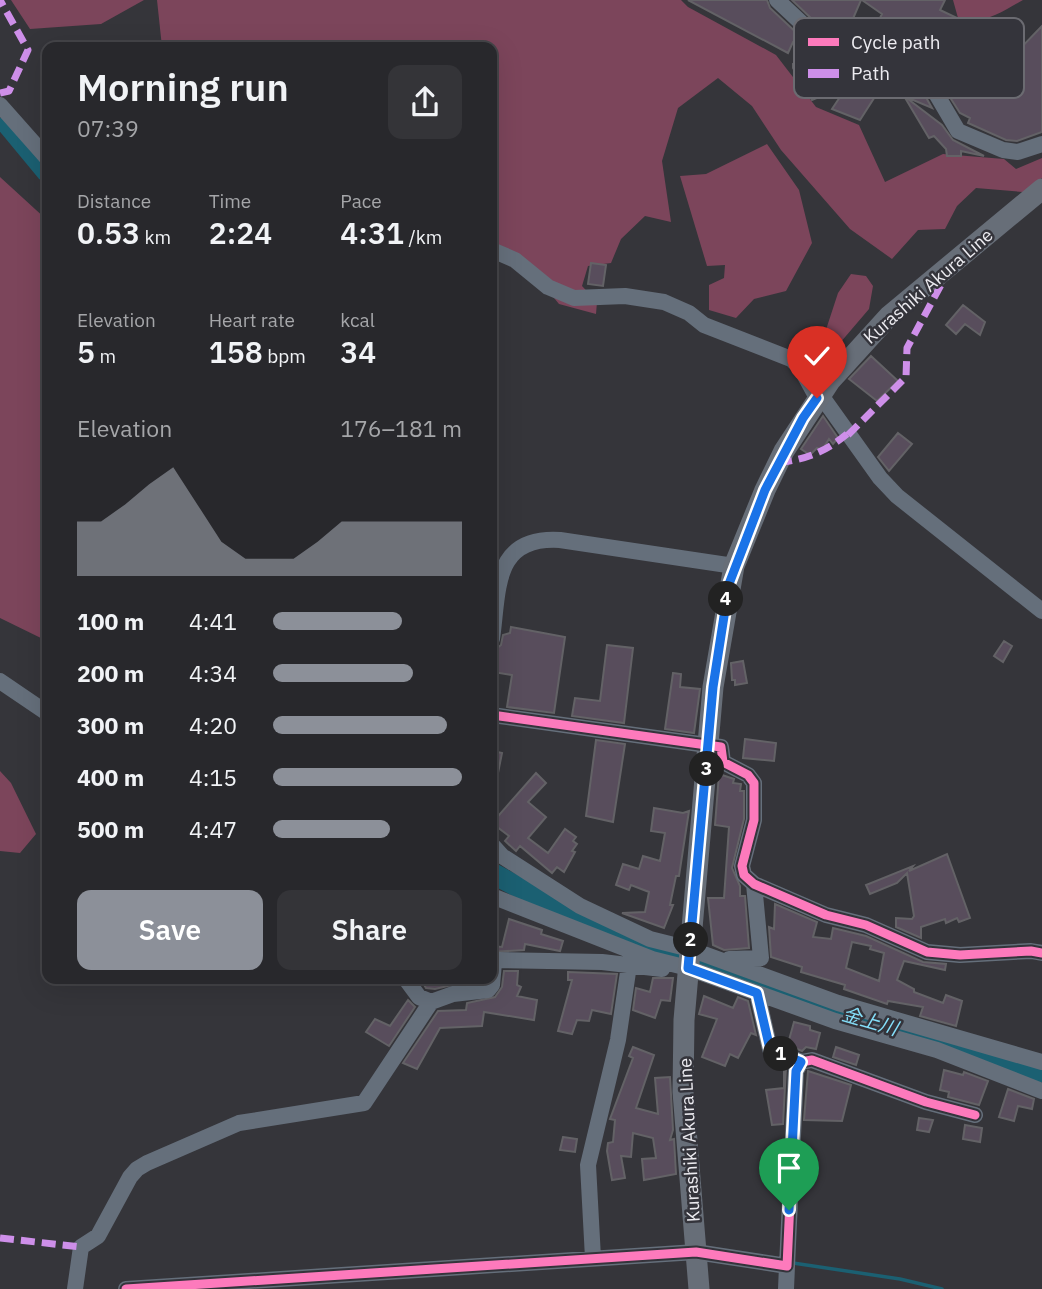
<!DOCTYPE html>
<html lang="en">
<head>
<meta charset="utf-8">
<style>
  :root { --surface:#28282c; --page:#343438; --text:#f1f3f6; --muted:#a5a6a9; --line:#444448; --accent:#8c9099 }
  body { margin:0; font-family:"IBM Plex Sans","Noto Sans JP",sans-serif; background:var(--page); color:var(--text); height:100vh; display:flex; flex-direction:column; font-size:26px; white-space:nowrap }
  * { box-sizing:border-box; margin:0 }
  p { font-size:23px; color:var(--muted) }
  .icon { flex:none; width:38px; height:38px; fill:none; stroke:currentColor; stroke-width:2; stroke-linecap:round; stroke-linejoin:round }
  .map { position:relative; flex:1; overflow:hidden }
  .side { position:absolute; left:42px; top:42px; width:455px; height:942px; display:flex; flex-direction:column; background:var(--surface); border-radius:14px; box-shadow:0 7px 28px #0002,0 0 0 2px var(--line) }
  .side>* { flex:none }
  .pin { position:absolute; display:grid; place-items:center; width:60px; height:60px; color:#fff; margin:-72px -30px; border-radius:50% 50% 50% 0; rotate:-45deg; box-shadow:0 0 7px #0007 }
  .pin .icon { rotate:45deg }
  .km { position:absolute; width:35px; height:35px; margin:-18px; border-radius:50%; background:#222; color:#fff; font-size:19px; line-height:35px; text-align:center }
  .round { display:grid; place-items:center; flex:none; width:74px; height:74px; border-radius:14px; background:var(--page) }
  .headline { display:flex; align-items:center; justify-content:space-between; height:119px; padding:0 35px }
  h1 { font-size:38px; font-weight:600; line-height:52px }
  .metrics { display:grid; grid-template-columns:repeat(3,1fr); gap:10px; height:119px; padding:7px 35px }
  .metrics div { display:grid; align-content:center }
  .metrics b { font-size:30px; font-weight:600 }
  .metrics small { font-size:19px; font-weight:400 }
  .metrics p { font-size:19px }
  .chart { height:196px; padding:14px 35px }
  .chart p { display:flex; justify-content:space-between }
  .chart svg { width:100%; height:126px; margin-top:7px; fill:var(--accent); opacity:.7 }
  .button { display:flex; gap:14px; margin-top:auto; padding:14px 35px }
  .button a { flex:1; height:80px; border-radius:14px; background:var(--accent); color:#fff; font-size:28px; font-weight:600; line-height:80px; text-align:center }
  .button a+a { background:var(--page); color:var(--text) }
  ul { padding:0 35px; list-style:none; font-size:23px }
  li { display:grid; grid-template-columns:112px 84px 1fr; align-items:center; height:52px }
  li i { height:18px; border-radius:9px; background:var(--accent) }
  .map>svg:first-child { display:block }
  .green { fill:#7c455b }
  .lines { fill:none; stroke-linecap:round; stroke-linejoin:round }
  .stream { stroke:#1b6072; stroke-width:3.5 }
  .river { stroke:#1b6072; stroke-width:21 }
  .building { fill:#584d5c; stroke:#636266; stroke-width:2; fill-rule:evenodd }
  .minor { stroke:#656f7b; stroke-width:16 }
  .major { stroke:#676e78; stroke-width:21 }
  .quiet { stroke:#ce8fe9; stroke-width:7; stroke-dasharray:14 7; stroke-linecap:butt }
  .cycleway-casing { stroke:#34343b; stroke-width:13 }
  .cycleway { stroke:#fd7abc; stroke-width:9 }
  .route-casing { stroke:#fff; stroke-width:14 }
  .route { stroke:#1a73e8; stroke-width:9 }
  .labels { text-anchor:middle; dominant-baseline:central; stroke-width:5; stroke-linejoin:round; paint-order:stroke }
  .street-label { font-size:18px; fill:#ecebf0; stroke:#34343b }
  .water-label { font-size:19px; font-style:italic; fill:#85e0fb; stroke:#34343b }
  .key { fill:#34343b; stroke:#6b6b71; stroke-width:2 }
  .key-label { font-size:19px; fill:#ecebf0 }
</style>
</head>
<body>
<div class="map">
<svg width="1042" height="1289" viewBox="0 0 1042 1289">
  <rect width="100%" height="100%" fill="#35353a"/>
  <!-- green -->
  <path class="green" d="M11,0H144L101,24L30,29Z
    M157,0H681L688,7L776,55L816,107L859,125L885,182L943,154L1004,159L1016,169L1042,158V178L1023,192L976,188L957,206L945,229L918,230L892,259L850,229L781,150L752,106L718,78L678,108L662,161L671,222L645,216L621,239L611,263L588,266L582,286L597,302L596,314L559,304L519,255L492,244V47H162Z
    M953,0H1023C1001,12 983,26 958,18Z
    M767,144L799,190L812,243L786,291L754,299L736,318L709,310V285L724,278L725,265L707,266L680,176L706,174Z
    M0,177L47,220V641L0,618Z
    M851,274L866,276L873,286L869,309L834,350L825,352L820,348L838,293Z
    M0,771L11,783L36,834L20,853L0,851Z"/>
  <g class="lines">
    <!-- stream -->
    <path class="stream" d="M793,1263L900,1279L942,1289"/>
    <!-- river -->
    <path class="river" d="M8,125L47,172
      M492,873L572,916L680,956
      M702,962L834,1011L1042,1072"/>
  </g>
  <!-- building -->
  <path class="building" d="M688,0H767L770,8L802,38L793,42L788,53Z
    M792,0H861L852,21L827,24L814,21Z
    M862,0H945L940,10L957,18L955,22L964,26L958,37L975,46L976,42L1014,55L1042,26V132L1017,141L1006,140L968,123L970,118L960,113L937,77L890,46L875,28L882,14Z
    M856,43L898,76L882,69L852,79L876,95L860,120L832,109L848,85L812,100L793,68V64L817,53Z
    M918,89L923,92L932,108L906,97Z
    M904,96L942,125L953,140L984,156L961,151V156H947L946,149L934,136L929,138Z
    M591,263L606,265L603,286L588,284Z
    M963,305L985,322L980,335L965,324L956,334L946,325Z
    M871,356L898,381L877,401L849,379Z
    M823,416L838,438L833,444L829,439L822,450L817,448L810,455L801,449Z
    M898,433L912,444L889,471L878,457Z
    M511,627L565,637L554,713L507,707L512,675L493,672L496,649L501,645L503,635L510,633Z
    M1004,641L1012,646L1003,662L994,656Z
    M607,645L633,648L624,723L572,716L575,698L600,701Z
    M743,661L747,683L735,685V680H732L731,663Z
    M673,673L681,674L680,687L700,689L694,733L665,729Z
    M745,739L776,743L774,761L743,758Z
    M596,740L625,744L613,822L586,816Z
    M493,751L502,753L496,783H492Z
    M536,773L546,783L528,802L546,817L528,838L548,853L565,829L576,837L573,841L577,844L572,851L575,852L564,872L557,867L552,873L520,846L516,851L505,841L509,836L492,823Z
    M719,774L734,779L733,783L741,784L740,791H744V819L732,868L740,886V896H745L749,948L724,950L713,945L708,898H724L729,827L715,825Z
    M654,808L683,813L689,811L679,876H676L670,905H673L664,928L622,913L645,912L649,892L631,885L629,890L616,885L623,864L639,869L643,856L660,861L665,833L651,831Z
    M947,854L970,918L959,922L957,918L946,923L945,919L921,927V938L896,927V918L912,919L914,916L907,873L897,883L870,894L866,885L913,866L909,871Z
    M775,904L817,922L813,937L831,939L833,928L866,936L923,962L946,964L945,970L904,961L897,980L914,989V992L943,1003L946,995L962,1001L956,1026L920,1016L923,1007L888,1001L887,1004L864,996L844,989L845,985L801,972L802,967L771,957L769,927L774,929ZM852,942L871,946L870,949L884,953L879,981L846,968Z
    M509,919L542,930L541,934L563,941L560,951L525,944L524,950L492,952V946L502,947Z
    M504,971H518L517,985L521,987L517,996L537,1000L534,1020L484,1012L482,1026L440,1028L417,1069L403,1063L438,1011L466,1010L467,1003L495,997L502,987Z
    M568,972L617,974L611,1014L592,1010L589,1021L577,1020L572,1034L558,1031L572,980H568Z
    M420,978H482L435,989L426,988Z
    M653,978H673L670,1001L661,1000L655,1018L633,1010L636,988L650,992Z
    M704,996L733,1008L738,997L748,1001L756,1035L751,1033L738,1058L730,1054L725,1066L702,1057L717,1019L699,1014Z
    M408,1000L415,1007L389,1046L366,1032L375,1019L390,1026Z
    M794,1022L810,1026V1030L820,1033L816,1049L806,1047L802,1051L785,1044L786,1039L789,1040Z
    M633,1047L654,1055L636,1108L658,1114L655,1078L670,1077L673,1130L670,1140L674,1139L676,1174L644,1180L642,1159L656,1158L653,1138L633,1133L631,1157L621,1156L625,1178L612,1180L607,1151L608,1143L613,1142L615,1120L610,1119L633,1058L629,1056Z
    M836,1047L859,1055L856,1065L833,1057Z
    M784,1067V1066L786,1067L783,1124L772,1125L766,1090L784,1088Z
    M944,1070L963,1075L964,1072L988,1081L979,1105L948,1097L949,1092L940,1090Z
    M808,1071L851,1085L842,1121L804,1120Z
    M1008,1089L1034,1099L1032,1109L1018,1106L1014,1121L999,1117Z
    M919,1118L933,1120L929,1132L917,1130Z
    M965,1125L982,1128L980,1142L963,1139Z
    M563,1137L577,1139L575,1152L560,1150Z"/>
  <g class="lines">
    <!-- minor -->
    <path class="minor" d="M777,0L809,30L826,35L854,31L869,36L883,54L931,85L958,131L1003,150L1018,152L1042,144
      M0,105L47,158
      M492,250L515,260L548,287L574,298L625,296L664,302L689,313L704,325L791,359L800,367L817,398
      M820,394L880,478L897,496L1042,611
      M492,639C499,589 493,536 560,540L734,566
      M0,681L47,713
      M492,715L721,747L723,762L748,775L754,783V820L742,866L744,875L754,884L826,915L866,925L927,952L960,955L1031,951L1042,953
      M492,845L502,856L580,906L650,939L690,949L838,1003L1042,1062
      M492,896L652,959L688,968L835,1021L937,1050L1042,1091
      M729,959L761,958L754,884
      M405,978L419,997L431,1002L453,994L488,990L492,985L494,963L499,960L602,962L662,969
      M757,993L770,1049L801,1062
      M593,1258L588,1165L618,1040L629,965
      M75,1289L81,1247L98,1236L130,1177L137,1169L147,1163L239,1123L364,1103L431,1002
      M126,1289L696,1252L787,1266L796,1071L801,1062L812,1060L926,1102L975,1115
      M786,1289L787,1266"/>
    <!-- major -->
    <path class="major" d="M699,1289L683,1092L684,1020L713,687L734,566L765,490L784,451L830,381L889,316L1042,189"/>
    <!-- quiet -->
    <path class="quiet" d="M0,93L9,91L28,50L0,0
      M848,435L906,377L907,348L942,283L944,269
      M778,463C807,459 825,452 847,434
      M0,1238L81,1247"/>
    <!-- cycleway casing -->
    <g class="cycleway-casing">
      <path id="cycleway" d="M492,715L721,747L723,762L748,775L754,783V820L742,866L744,875L754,884L826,915L866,925L927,952L960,955L1031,951L1042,953
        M126,1289L696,1252L787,1266L796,1071L801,1062L812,1060L926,1102L975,1115"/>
    </g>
    <!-- cycleway -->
    <use href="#cycleway" class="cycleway"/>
  </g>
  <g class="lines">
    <!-- route casing -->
    <g class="route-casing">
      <path id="route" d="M789,1210L796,1071L801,1062L770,1049L757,993L688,968L713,687L729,584L765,490L803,418L817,398"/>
    </g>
    <!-- route -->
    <use href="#route" class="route"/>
  </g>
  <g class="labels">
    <!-- street labels -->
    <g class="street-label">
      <text transform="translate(928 286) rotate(-41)">Kurashiki Akura Line</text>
      <text transform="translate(689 1140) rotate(-93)">Kurashiki Akura Line</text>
    </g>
    <!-- water labels -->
    <g class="water-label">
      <text transform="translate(870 1021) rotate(16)">金上川</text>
    </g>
  </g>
  <!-- legend -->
  <rect x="794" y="18" width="230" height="80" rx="10" class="key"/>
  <rect x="808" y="38" width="31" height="8" fill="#fd7abc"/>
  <rect x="808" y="69" width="31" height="9" fill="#ce8fe9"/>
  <g class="key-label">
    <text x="851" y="49">Cycle path</text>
    <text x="851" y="80">Path</text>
  </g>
</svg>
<div class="pin" style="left:789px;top:1210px;background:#1e9e55"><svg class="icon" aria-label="arrive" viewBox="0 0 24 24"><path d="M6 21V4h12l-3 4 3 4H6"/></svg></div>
<div class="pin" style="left:817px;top:398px;background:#d93025"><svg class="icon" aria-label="check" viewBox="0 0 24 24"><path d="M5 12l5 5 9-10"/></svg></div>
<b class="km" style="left:781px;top:1054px">1</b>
<b class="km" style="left:691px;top:940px">2</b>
<b class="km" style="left:707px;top:769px">3</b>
<b class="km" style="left:726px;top:599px">4</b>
<section class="side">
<div class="headline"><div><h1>Morning run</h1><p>07:39</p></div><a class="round"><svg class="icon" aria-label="share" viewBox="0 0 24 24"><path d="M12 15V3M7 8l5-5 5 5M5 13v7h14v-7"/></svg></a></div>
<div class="metrics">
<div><p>Distance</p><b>0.53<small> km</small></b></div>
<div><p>Time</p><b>2:24</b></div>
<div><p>Pace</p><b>4:31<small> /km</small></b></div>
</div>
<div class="metrics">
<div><p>Elevation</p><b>5<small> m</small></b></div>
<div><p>Heart rate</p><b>158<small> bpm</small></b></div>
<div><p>kcal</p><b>34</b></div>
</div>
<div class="chart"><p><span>Elevation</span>176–181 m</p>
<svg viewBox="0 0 160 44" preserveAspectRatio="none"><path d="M0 44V25L10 25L20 19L30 12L40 6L50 19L60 32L70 38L80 38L90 38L100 32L110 25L120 25L130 25L140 25L150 25L160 25V44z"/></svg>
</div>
<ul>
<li><b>100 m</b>4:41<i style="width:68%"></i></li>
<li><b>200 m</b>4:34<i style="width:74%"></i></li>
<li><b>300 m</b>4:20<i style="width:92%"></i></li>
<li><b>400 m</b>4:15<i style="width:100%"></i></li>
<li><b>500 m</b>4:47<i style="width:62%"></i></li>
</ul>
<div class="button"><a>Save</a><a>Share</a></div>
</section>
</div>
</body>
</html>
